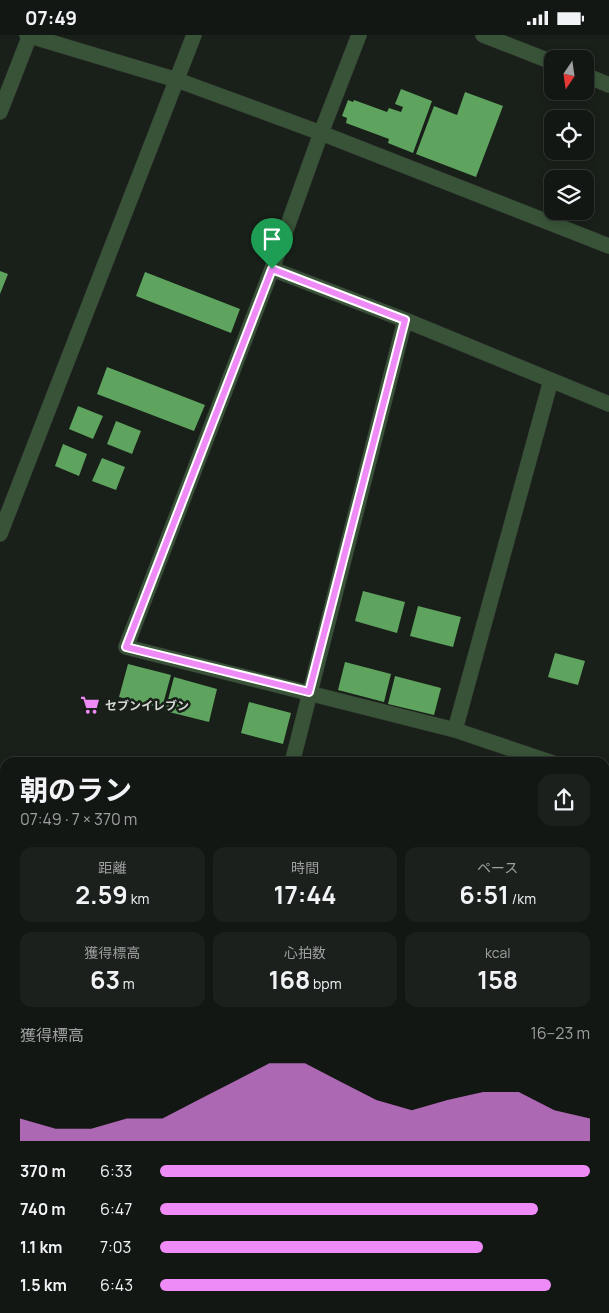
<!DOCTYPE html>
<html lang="ja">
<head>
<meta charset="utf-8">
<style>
  :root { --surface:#131713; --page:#1c201c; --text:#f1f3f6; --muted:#9d9fa0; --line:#323633; --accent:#ef8bf7 }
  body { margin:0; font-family:Manrope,"Noto Sans JP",sans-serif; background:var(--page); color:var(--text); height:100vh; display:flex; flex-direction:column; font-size:19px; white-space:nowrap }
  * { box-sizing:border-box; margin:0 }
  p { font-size:16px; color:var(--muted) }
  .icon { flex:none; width:28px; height:28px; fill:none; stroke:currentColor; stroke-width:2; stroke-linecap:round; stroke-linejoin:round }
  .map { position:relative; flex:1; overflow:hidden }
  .details { position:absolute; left:0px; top:722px; width:610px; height:556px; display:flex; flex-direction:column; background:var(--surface); border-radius:15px 15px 0 0; box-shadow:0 2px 8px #0003,0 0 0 1px var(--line) }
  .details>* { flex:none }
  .needle { width:32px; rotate:193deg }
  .fabs { position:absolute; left:544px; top:15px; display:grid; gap:10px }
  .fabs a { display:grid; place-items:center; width:50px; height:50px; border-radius:10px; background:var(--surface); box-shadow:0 2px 8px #0003,0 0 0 1px var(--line); font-size:25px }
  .pin { position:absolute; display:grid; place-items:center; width:42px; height:42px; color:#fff; margin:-51px -21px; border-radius:50% 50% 50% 0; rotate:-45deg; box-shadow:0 0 5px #0007 }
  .pin .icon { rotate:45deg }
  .round { display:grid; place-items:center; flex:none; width:52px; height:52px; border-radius:15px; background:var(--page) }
  .overview { display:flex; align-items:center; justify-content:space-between; height:85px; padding:0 20px }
  h1 { font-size:28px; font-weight:700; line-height:38px }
  .metrics { display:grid; grid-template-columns:repeat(3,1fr); gap:8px; height:85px; padding:5px 20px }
  .metrics div { display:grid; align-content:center; border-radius:12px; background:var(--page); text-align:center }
  .metrics b { font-size:25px; font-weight:700 }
  .metrics small { font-size:14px; font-weight:400 }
  .metrics p { font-size:14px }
  .chart { height:140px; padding:10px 20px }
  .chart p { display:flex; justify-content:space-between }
  .chart svg { width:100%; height:90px; margin-top:5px; fill:var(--accent); opacity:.7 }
  ul { padding:0 20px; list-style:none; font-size:16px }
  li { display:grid; grid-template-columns:80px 60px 1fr; align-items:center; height:38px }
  li i { height:12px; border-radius:6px; background:var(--accent) }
  .status { display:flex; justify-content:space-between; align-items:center; height:35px; padding:0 25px; background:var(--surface); direction:ltr }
  .status svg { height:14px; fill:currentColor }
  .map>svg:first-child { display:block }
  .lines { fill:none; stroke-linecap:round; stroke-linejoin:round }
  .stream { stroke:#1c6521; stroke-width:6 }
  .building { fill:#5ea45e }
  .minor-casing { stroke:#333933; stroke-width:16 }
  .minor { stroke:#385337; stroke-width:15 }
  .route-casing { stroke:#fff; stroke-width:10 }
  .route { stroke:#ef8bf7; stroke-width:6 }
  .labels { text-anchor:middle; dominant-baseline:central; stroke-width:5; stroke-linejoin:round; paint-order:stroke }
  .poi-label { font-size:12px; font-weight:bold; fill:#d5d9d5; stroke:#191f19; text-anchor:start }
</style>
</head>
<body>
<div class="status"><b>07:49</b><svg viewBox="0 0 49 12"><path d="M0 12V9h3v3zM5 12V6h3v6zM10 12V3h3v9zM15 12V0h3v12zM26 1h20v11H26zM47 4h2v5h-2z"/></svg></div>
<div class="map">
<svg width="609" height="1278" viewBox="0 0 609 1278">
  <rect width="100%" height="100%" fill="#191f19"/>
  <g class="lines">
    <!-- stream -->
    <path class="stream" d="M138,1278L139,1274"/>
  </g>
  <!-- building -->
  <path class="building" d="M401,54L432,66L413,118L388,108L389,104L346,88L347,83L342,81L348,65L353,67L354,65L387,77L389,73L401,77L403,72L395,69Z
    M465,57L503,71L476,142L416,119L434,71L457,80Z
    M0,236L8,239L0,259Z
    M145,237L240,274L231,298L136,261Z
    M107,332L205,370L194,396L97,359Z
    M78,371L103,381L93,404L69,394Z
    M116,386L141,396L132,419L107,409Z
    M63,409L87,419L79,441L55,431Z
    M102,423L125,432L116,455L92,446Z
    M363,556L405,567L397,598L355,586Z
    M418,571L461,582L453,612L410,601Z
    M555,618L585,626L578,650L548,642Z
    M345,627L391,639L384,667L338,655Z
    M128,629L171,640L162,673L119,662Z
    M395,641L441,653L434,680L388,669Z
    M174,642L217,654L209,687L165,676Z
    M249,667L291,678L283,709L241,698Z"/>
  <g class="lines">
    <!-- minor casing -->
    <g class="minor-casing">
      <path id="minor" d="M27,0L177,45L321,98L609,211
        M359,0L321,98L272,234L126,612L455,695L553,728
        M483,0L552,27
        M585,40L609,50
        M0,77L30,0
        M272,234L405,285L609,369
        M0,499L194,0
        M455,695L551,345
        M292,728L405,285
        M0,743L5,745
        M605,745L609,746
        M605,777L609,763
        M0,868L5,872
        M605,908L609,909
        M0,988L5,983
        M605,1063L609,1064
        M0,1125L5,1119
        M605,1205L609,1206
        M118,1278L119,1274
        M152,1278L153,1274
        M305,1278L306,1274
        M467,1278L468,1274"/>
    </g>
    <!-- minor -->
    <use href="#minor" class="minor"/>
  </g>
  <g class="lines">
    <!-- route casing -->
    <g class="route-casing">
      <path id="route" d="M272,234L405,285L309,657L126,612Z"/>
    </g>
    <!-- route -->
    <use href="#route" class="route"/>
  </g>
  <!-- icons -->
  <defs>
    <g id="supermarket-bare" transform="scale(1.5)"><path d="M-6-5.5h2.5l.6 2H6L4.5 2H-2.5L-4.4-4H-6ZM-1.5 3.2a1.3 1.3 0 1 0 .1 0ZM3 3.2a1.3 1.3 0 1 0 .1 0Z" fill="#ef8bf7" stroke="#191f19" stroke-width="2.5" paint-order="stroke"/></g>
  </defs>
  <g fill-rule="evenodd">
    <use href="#supermarket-bare" x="90" y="670"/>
  </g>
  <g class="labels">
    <!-- poi labels -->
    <g class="poi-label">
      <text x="105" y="670">セブンイレブン</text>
    </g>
  </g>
</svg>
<div class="fabs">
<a><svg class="needle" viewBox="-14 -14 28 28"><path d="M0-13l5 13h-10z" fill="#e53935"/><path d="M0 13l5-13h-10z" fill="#9d9fa0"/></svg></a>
<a><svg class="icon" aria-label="locate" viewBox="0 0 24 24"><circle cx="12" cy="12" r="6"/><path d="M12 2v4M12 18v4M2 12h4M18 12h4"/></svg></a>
<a><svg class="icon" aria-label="layers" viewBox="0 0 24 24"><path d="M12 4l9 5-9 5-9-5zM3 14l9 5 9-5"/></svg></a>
</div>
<div class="pin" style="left:272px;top:234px;background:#1e9e55"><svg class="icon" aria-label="arrive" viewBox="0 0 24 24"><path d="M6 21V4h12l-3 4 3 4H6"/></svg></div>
<section class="details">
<div class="overview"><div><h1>朝のラン</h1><p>07:49 · 7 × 370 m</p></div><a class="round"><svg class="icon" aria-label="share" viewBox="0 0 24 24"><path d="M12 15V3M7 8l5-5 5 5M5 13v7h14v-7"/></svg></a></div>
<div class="metrics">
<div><p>距離</p><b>2.59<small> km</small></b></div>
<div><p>時間</p><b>17:44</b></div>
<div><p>ペース</p><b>6:51<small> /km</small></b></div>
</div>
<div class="metrics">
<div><p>獲得標高</p><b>63<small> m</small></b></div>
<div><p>心拍数</p><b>168<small> bpm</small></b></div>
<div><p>kcal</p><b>158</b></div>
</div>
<div class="chart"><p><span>獲得標高</span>16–23 m</p>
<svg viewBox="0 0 160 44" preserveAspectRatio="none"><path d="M0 44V33L10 38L20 38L30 33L40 33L50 24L60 15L70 6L80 6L90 15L100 24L110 29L120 24L130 20L140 20L150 29L160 33V44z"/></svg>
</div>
<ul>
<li><b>370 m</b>6:33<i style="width:100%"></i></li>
<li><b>740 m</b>6:47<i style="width:88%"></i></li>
<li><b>1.1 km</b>7:03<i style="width:75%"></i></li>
<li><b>1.5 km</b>6:43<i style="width:91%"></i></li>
</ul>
</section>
</div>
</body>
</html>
